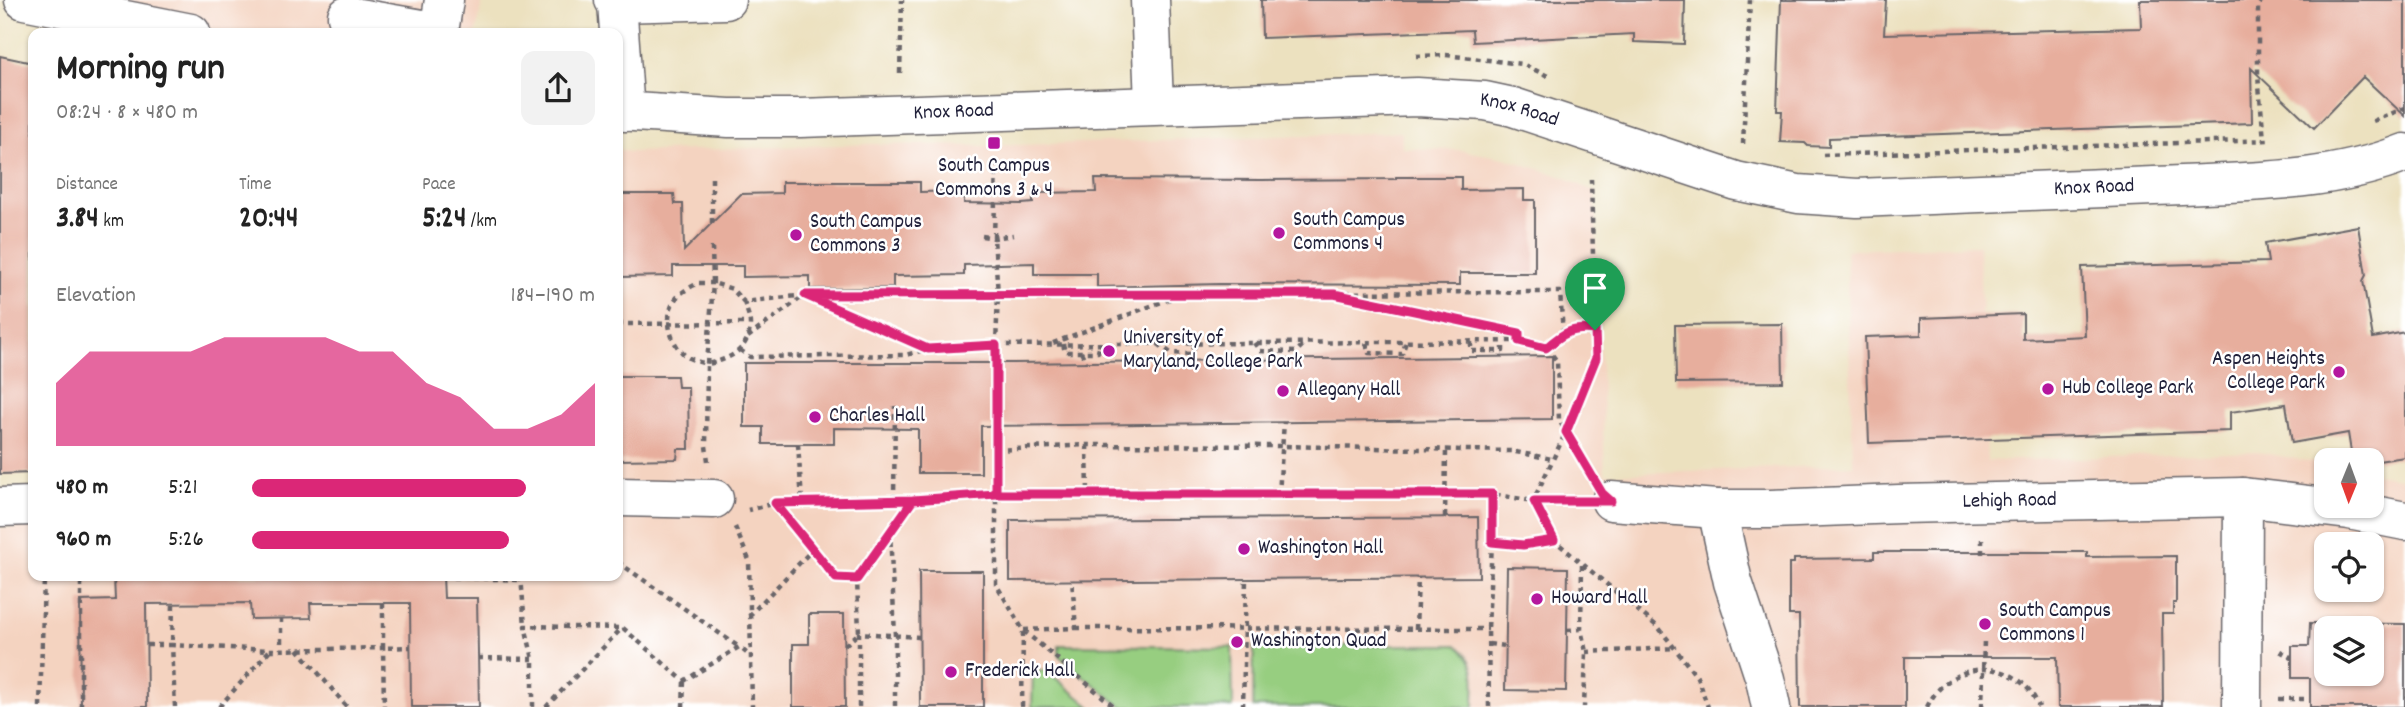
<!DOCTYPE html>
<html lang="en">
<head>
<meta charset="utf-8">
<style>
  :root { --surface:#fff; --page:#f2f2f2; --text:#222; --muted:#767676; --accent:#db2777 }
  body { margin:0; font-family:Dekko,sans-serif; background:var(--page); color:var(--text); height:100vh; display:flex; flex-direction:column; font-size:26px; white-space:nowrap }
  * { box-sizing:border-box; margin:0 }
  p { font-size:23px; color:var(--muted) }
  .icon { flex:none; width:38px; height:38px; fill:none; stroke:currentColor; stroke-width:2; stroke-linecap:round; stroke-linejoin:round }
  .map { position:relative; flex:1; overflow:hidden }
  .side { position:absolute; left:28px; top:28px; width:595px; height:553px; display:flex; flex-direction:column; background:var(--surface); border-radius:14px; box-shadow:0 2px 5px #0004 }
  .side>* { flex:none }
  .needle { width:46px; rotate:181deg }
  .fabs { position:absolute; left:2314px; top:448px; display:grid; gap:14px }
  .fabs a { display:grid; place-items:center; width:70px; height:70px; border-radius:14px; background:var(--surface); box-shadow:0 2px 5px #0004; font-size:35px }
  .pin { position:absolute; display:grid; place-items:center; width:60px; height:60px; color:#fff; margin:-72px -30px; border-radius:50% 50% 50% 0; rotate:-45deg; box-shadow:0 0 7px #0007 }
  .pin .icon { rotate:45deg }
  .round { display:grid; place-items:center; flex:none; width:74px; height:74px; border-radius:14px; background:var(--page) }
  .head { display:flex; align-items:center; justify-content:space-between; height:119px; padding:0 28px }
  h1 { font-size:38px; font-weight:800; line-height:52px }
  .stats { display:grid; grid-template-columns:repeat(3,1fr); gap:10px; height:119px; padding:7px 28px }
  .stats div { display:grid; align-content:center }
  .stats b { font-size:30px; font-weight:800 }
  .stats small { font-size:19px; font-weight:400 }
  .stats p { font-size:19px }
  .chart { height:196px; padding:14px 28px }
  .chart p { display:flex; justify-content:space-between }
  .chart svg { width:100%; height:126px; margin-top:7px; fill:var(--accent); opacity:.7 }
  ul { padding:0 28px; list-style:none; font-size:23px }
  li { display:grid; grid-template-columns:112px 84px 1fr; align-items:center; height:52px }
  li i { height:18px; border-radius:9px; background:var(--accent) }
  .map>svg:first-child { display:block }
  .built { fill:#f4d3c0; fill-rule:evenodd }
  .green { fill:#97ce80; stroke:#5c785e; stroke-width:2 }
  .building { fill:#e7ae9d; fill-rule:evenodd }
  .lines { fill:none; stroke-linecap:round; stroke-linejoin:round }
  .minor-casing { stroke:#696569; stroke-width:41 }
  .path { stroke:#696569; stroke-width:4.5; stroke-dasharray:5 5; stroke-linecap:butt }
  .minor { stroke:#fff; stroke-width:38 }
  .route-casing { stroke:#fff; stroke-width:14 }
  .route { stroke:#db2777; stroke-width:9 }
  .poi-dot { fill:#b5179e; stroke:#fff; stroke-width:2.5 }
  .labels { text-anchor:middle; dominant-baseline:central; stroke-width:5; stroke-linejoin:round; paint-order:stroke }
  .street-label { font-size:21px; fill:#22223b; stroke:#fff }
  .poi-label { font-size:21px; fill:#22223b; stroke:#fff; text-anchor:start }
</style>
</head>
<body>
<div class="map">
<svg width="2405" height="707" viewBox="0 0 2405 707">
  <rect width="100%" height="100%" fill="#fff"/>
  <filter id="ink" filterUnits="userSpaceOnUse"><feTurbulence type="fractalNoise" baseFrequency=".0143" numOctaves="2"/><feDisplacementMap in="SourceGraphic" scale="14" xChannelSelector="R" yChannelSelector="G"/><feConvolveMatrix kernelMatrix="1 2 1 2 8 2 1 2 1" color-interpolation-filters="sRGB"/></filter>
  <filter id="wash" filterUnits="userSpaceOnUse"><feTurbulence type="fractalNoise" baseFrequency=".00686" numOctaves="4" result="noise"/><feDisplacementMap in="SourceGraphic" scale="28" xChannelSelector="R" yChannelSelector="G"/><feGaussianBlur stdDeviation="1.57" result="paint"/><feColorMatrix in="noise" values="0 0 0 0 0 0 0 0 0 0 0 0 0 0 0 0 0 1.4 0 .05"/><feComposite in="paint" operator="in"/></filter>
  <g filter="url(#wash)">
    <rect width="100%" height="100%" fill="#ece1bf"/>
    <!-- built -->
    <path class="built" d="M24,0H483L476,33H191Z
      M1402,132V148L1459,150L1504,158L1564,177L1595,192L1605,474L1853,465L1846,250L1979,245L1987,461L2257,452L2326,464V506H2371V473L2405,479V707H0V528L33,527V576H618V149L630,152L871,144L987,146ZM2326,544H2371V590H2326ZM2326,628H2371V674H2326Z"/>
    <!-- green -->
    <path class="green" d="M1059,645L1232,647L1233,707H1122L1059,656Z
      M1456,645C1480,664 1474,678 1474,707H1253L1254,646Z
      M1033,670H1046L1091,707H1032Z"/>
    <g id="blocks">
      <!-- building -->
      <path class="building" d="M1261,0H1685L1684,44L1634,42V34L1473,42L1472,30L1262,38Z
        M1781,0H1886L1884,34L2141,28L2140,0H2405V116L2363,77L2314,128L2251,68L2252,123L1829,138V147L1808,146L1805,143L1780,142L1782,111H1777Z
        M0,56L33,63V473L0,474Z
        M1396,177H1461V190L1524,189V200H1535V273H1460V285L1220,284L1097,287V274H1034V263L964,265V275L893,276V288L810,289V276L743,277V266H673V276L618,277V194H674L675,204H683L684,251L741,194L782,193V182H920V192L964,191V203L1022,204L1033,203V193L1096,192L1095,179L1262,180L1396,179Z
        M2358,226L2366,275L2363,281L2373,338L2405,332V457L2378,461L2377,453L2352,458L2348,433L2292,443L2286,404L2230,412V431L1869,443L1865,337L1921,335V318L2023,314V339L2085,336L2082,267L2268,262L2265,243Z
        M1782,324L1783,382L1676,383L1675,325Z
        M1552,356V419L981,426V473H918V429L834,428V444H763V427H744V363H1014Z
        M618,376H677L678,387H688L689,449H678L677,459L618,460Z
        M1478,517L1479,577L1010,581V520Z
        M1874,552H2087V557L2176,556V603H2173V614H2162L2163,707H2058L2057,657H1905V707H1800L1799,615H1789V563H1794V559L1874,558Z
        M1507,567L1568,568L1566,691L1505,690Z
        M919,571H983V707H920Z
        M114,576H443L444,598H477L479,707H411L410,603H310L311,618L251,619L250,603L146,604L147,707H81L80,601L115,600Z
        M809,614H844L845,707H793V644H809Z
        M2310,623L2405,624V707H2310V678H2292V646H2309ZM2326,628H2371V674H2326Z"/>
    </g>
  </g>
  <g filter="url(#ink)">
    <use href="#blocks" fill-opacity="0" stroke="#696569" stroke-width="2"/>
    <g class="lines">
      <!-- minor casing -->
      <g class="minor-casing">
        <g id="minor">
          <path d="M24,0L191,33"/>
          <path d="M614,0L617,3L726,0"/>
          <path d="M1150,0L1154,105"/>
          <path d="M617,3L625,112"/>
          <path d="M347,16L439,32L444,0"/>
          <path id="s1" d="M618,111L729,118H800L1417,97L1485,101L1513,107L1736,181L1798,194L1857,198C1956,194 2055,190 2154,186C2236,182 2327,184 2405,153"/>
          <path d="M618,497L714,499"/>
          <path id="s2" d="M1611,501L1717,509H1771L1899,504L2243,497L2349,510L2405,521"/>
          <path d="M0,507L33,506"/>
          <path d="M1717,509L1733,582L1765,679L1771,707"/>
          <path d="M2242,707L2243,497"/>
        </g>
      </g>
      <!-- path -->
      <path class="path" d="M2262,0L2258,5V75L2264,140
        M1416,56L1446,55L1522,64L1548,76
        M900,73L902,0
        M2373,121L2405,108
        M1743,144L1750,0
        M1823,155L2269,140
        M996,162L994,238L998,294L1560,292L1563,333
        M712,223V177
        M982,236L994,238L1013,235
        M712,247L713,283L732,289L744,302L805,295L927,348
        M699,283H713L707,364C700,362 691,360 686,356C668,342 662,312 679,295C685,290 692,286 699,283Z
        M1343,296L1519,333V341
        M618,324L750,323
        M748,337L805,295L998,294L996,345V494L913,500L775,503L748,510
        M1471,342V351H1503V342
        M1053,343L1183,294
        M1254,343L1260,351L1296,352L1304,344
        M1366,343L1369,353L1402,354L1406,342
        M1063,344L1065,352H1098L1100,344
        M1158,344L1171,353L1191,354L1196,344
        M1547,348C1563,333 1572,327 1595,330L1591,179
        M740,350L750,357L906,355L928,349L996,345L1519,341L1547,348L1557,361L1559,420L1590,473
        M1081,352L1086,362
        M798,444L802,501
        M1087,445L1088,494
        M996,450L1087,445L1282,446L1511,451L1552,459
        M708,461L706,446L707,364C728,360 750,350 750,324C750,317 746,309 744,302
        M1279,494L1284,422
        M1492,494V542
        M894,499L895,406
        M1576,501H1533L1566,432L1596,358L1595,330
        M775,503L836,577L857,579
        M1445,517L1446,450
        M735,527L749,560L752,707
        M890,531L895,636V707
        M1982,539V558
        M618,562L739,647
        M1582,565L1581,629L1586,652L1584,707
        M521,576L525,626
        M443,577L521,580
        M383,603V648L410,647
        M749,616L813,549
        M281,618V649
        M1076,628L1488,629
        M1416,629L1418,577
        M1024,630L1076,628L1072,580
        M1567,630L1581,629
        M1024,631L1115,707
        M1489,644L1505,646
        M147,645H172L173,604
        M845,645L859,633L857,579L912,501
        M298,649L347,707
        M2280,651L2292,658
        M1586,652L1675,648
        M478,658L533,659
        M2279,699H2310
        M40,707L44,579L46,576
        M81,707V576
        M175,707L172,645L270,650L383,648L384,707
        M219,707L270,650
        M533,707V659L525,626L623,628L684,681L739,647L749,655
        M546,707L622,628
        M683,707L684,681
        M859,707V633L919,637
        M1022,707L1023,630L996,584V494H1492L1533,501L1554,540L1659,628L1697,677L1708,707
        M1243,707L1246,579
        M1489,707L1488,629L1492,542L1523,545L1554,540
        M1927,707C1950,658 2018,655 2039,707
        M1982,707L1984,640"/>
      <!-- minor -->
      <use href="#minor" class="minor"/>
    </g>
  </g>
  <g class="lines" filter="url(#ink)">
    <!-- route casing -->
    <g class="route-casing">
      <path id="route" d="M1595,330C1572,327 1563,333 1546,348L1519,341V333L1334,294L805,295L928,349L996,345V494L913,500L775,503L836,578L857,579L913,500L996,494H1492V542L1523,545L1554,540L1534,501H1611L1602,493L1566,432L1596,358L1595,330"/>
    </g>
    <!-- route -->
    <use href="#route" class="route"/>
  </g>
  <!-- markers -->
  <g class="poi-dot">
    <rect x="987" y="136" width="14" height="14" rx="3.5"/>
    <circle cx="1279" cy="233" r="7"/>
    <circle cx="796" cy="235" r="7"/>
    <circle cx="1109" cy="351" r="7"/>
    <circle cx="2339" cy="372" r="7"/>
    <circle cx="2048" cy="389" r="7"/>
    <circle cx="1283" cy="391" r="7"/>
    <circle cx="815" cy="417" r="7"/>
    <circle cx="1244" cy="549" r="7"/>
    <circle cx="1537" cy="599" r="7"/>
    <circle cx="1985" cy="624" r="7"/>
    <circle cx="1237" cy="642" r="7"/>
    <circle cx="951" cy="672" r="7"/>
  </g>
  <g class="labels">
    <!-- street labels -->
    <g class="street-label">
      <text stroke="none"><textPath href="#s1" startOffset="336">Knox Road</textPath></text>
      <text stroke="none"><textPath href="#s1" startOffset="903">Knox Road</textPath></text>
      <text stroke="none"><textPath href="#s1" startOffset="1491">Knox Road</textPath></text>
      <text stroke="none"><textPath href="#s2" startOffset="399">Lehigh Road</textPath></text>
    </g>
    <!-- poi labels -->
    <g class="poi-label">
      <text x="994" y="167" text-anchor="middle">South Campus<tspan x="994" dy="24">Commons 3 &amp; 4</tspan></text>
      <text x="1293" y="221">South Campus<tspan x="1293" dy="24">Commons 4</tspan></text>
      <text x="810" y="223">South Campus<tspan x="810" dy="24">Commons 3</tspan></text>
      <text x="1123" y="339">University of<tspan x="1123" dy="24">Maryland, College Park</tspan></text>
      <text x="2325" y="360" text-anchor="end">Aspen Heights<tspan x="2325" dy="24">College Park</tspan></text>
      <text x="2062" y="389">Hub College Park</text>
      <text x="1297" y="391">Allegany Hall</text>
      <text x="829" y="417">Charles Hall</text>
      <text x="1258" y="549">Washington Hall</text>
      <text x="1551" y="599">Howard Hall</text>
      <text x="1999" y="612">South Campus<tspan x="1999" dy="24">Commons 1</tspan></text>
      <text x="1251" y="642">Washington Quad</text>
      <text x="965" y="672">Frederick Hall</text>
    </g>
  </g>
</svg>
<div class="fabs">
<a><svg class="needle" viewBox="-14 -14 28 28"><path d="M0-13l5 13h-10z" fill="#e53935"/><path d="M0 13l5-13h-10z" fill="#767676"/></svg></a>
<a><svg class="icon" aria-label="locate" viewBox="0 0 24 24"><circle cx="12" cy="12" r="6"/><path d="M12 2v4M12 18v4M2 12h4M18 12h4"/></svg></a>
<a><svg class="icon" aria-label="layers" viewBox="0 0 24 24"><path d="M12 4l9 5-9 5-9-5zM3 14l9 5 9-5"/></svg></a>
</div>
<div class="pin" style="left:1595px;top:330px;background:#1e9e55"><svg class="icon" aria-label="arrive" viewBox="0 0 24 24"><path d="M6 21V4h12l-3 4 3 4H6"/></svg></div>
<section class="side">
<div class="head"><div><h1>Morning run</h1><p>08:24 · 8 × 480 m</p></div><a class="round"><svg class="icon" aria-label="share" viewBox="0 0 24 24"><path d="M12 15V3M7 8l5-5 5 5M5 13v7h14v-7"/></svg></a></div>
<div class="stats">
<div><p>Distance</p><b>3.84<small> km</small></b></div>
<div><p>Time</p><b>20:44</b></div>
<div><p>Pace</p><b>5:24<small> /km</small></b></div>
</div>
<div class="chart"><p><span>Elevation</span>184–190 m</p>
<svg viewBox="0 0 160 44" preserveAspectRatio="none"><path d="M0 44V22L10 11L20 11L30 11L40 11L50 6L60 6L70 6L80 6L90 11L100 11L110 22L120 27L130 38L140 38L150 33L160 22V44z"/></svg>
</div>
<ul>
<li><b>480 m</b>5:21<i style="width:80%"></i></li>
<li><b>960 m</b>5:26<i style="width:75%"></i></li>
</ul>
</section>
</div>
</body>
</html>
